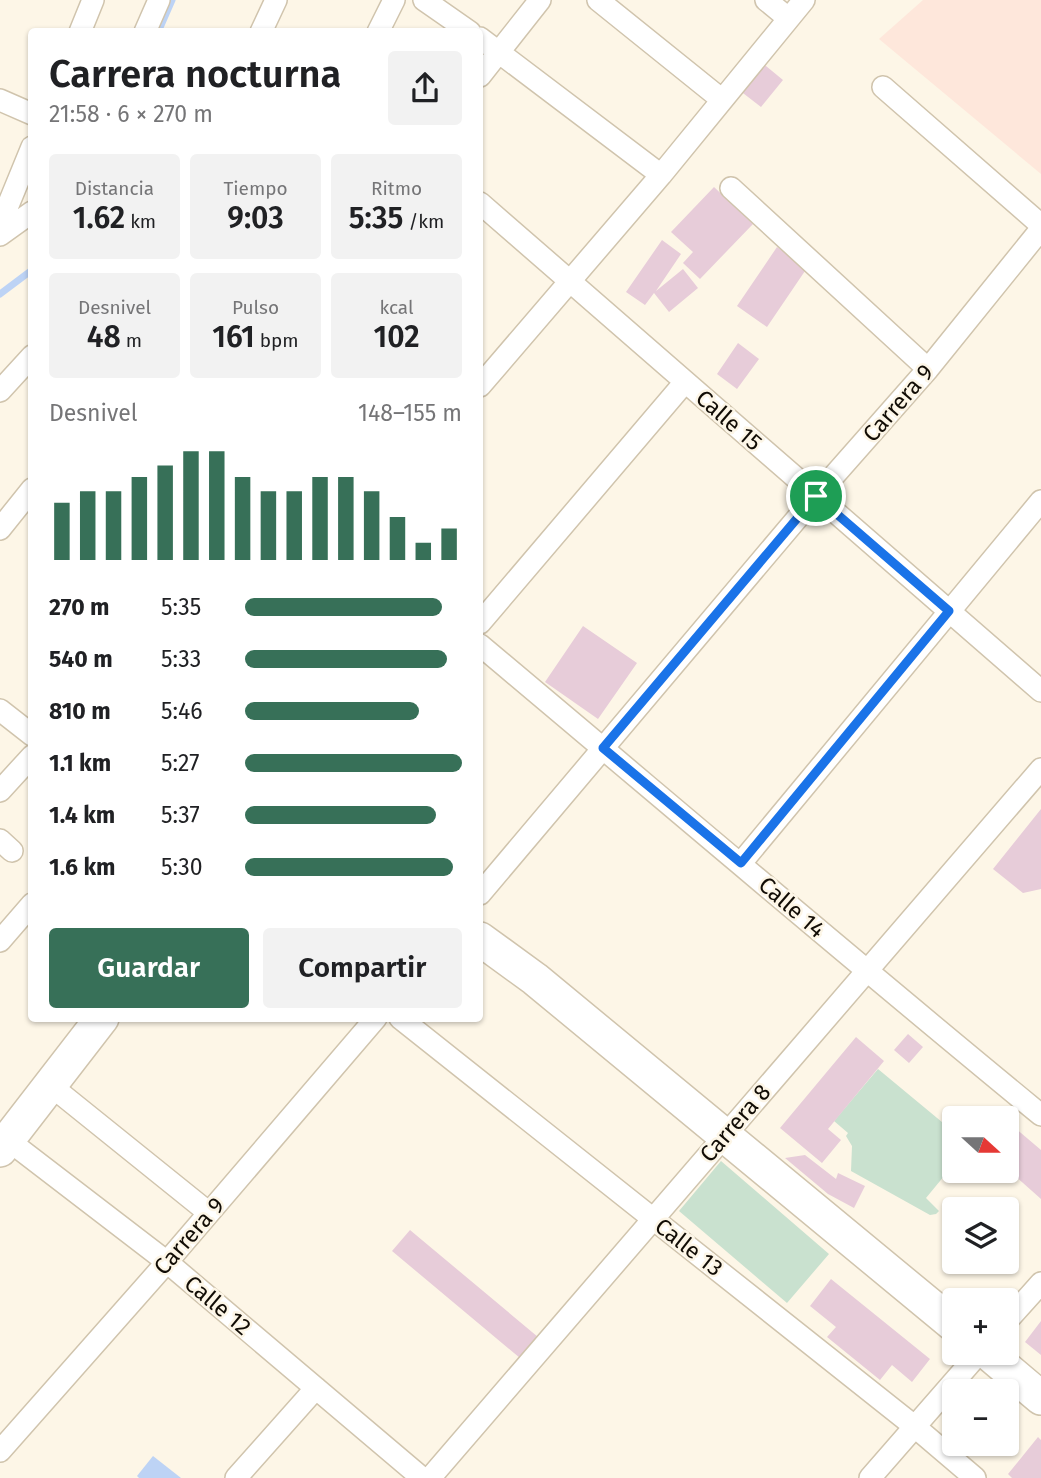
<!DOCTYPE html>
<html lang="es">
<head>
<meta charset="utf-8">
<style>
  :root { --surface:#fff; --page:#f2f2f2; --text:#202124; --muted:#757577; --accent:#377058 }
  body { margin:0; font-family:"Fira Sans",sans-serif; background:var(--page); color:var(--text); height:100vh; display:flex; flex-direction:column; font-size:26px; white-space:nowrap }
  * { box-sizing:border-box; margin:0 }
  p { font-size:23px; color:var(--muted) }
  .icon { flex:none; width:38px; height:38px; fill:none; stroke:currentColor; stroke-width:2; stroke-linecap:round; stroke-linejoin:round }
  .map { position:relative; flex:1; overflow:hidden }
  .details { position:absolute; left:28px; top:28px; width:455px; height:994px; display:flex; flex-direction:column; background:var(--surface); border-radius:7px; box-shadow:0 2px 5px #0004 }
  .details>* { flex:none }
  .needle { width:46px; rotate:111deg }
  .buttons { position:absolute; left:942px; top:1106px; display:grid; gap:14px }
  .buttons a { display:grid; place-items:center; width:77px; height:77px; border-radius:7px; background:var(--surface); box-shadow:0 2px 5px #0004; font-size:35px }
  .pin { position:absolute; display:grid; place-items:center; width:60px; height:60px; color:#fff; margin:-30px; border:4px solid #fff; border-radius:50%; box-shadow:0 2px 7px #0007 }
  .round { display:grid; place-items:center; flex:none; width:74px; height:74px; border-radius:7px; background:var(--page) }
  .summary { display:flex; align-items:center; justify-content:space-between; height:119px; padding:0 21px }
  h1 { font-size:38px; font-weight:600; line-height:52px }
  .metrics { display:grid; grid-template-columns:repeat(3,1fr); gap:10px; height:119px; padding:7px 21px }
  .metrics div { display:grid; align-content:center; border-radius:7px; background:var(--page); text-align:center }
  .metrics b { font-size:30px; font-weight:600 }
  .metrics small { font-size:19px; font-weight:400 }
  .metrics p { font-size:19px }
  .chart { height:196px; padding:14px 21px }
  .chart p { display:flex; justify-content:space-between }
  .chart svg { width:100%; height:126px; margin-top:7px; stroke:var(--accent); stroke-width:6 }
  .button { display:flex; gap:14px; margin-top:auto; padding:14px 21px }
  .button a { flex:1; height:80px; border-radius:7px; background:var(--accent); color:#fff; font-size:28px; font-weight:600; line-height:80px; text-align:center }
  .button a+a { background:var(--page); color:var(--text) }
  ul { padding:0 21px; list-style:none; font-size:23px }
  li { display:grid; grid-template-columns:112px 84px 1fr; align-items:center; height:52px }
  li i { height:18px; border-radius:9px; background:var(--accent) }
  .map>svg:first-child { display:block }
  .medical { fill:#fee7db }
  .green { fill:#c9e1cf }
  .water { fill:#bdd3f5 }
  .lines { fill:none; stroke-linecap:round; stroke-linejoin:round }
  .stream { stroke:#bdd3f5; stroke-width:7 }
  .building { fill:#e7ccd9 }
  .street-casing { stroke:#d0c4ad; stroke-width:24 }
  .primary-casing { stroke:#d0c4ad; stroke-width:36 }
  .street { stroke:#fff; stroke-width:21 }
  .primary { stroke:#fff; stroke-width:33 }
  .route-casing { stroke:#fff; stroke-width:14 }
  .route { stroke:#1a73e8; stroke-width:9 }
  .labels { text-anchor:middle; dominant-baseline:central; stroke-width:5; stroke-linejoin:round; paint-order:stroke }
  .street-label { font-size:23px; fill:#110c05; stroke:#fdf6e7 }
</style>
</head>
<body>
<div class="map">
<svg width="1041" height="1478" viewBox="0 0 1041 1478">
  <rect width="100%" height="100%" fill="#fdf6e7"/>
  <!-- medical -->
  <path class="medical" d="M923,0H1041V174L879,39Z"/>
  <!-- green -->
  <path class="green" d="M878,1069L954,1132V1164L926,1198L939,1211L936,1214L930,1215L851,1171L852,1146L846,1136L848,1133L834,1121Z
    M721,1161L829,1254L787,1303L679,1211Z"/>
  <!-- water -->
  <path class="water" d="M153,1456L181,1478H139L137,1476Z"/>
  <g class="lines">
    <!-- stream -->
    <path class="stream" d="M158,32L172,0
      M0,294L32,270"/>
  </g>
  <!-- building -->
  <path class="building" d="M761,62L783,80L761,107L739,90Z
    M714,187L753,224L700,279L683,263L693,252L671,232Z
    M662,240L681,254L656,291L683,269L698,288L669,312L654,293L645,305L626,292Z
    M777,247L807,268L767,327L737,306Z
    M738,343L759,359L737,389L717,374Z
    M583,626L637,663L598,719L545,682Z
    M1041,809V889L1023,893L993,869Z
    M908,1034L923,1047L909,1063L894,1050Z
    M856,1037L884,1061L828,1129L841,1140L822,1163L780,1128Z
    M1014,1127L1041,1150V1199L1006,1168V1136Z
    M805,1155L836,1179L838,1173L865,1186L854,1208L828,1194L785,1158Z
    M410,1230L538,1337L520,1358L392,1251Z
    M831,1279L930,1359L912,1382L892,1365L880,1380L827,1337L836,1327L810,1306Z
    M1041,1321V1355L1025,1342Z
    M1038,1437L1041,1440V1478H1012L1008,1474Z"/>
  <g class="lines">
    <!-- street casing -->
    <g class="street-casing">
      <path id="street" d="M424,0L470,32
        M598,0L721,99
        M766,0L788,18
        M80,32L93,0
        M145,32L159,0
        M261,32L276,0
        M378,32L394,0
        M480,38L661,175
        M480,76L540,0
        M883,87L1041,225
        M0,100L32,114
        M731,188L928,369
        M480,203L1041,691
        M0,225L32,147
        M0,235L32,212
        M480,386L661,175L804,0
        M0,391L32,356
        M0,529L32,489
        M480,623L685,382
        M480,645C667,802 852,960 1041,1115
        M0,710L32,735
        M0,791L32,756
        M0,840L12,851
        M741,863L1041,501
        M480,894L816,496L928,369L1041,229
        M0,941L32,904
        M400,1018L914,1426L975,1478
        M50,1085L209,1213
        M8,1140L167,1262L422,1478
        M1006,1322L1041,1283
        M0,1451L167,1262L376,1018
        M236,1478L316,1388
        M430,1478L1041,769
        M870,1478L979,1353"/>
    </g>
    <!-- primary casing -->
    <g class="primary-casing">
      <path id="primary" d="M480,939L535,979L954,1325
        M0,1150L102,1018
        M988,1353L1041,1398"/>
    </g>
    <!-- street -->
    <use href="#street" class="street"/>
    <!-- primary -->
    <use href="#primary" class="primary"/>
  </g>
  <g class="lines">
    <!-- route casing -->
    <g class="route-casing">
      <path id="route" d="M816,496L949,611L741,863L603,748Z"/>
    </g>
    <!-- route -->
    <use href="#route" class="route"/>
  </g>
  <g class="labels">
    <!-- street labels -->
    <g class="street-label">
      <text transform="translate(898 403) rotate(-49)">Carrera 9</text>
      <text transform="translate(729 420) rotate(41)">Calle 15</text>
      <text transform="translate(792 907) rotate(41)">Calle 14</text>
      <text transform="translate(735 1123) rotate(-49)">Carrera 8</text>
      <text transform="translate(189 1236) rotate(-49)">Carrera 9</text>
      <text transform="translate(689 1247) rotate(38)">Calle 13</text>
      <text transform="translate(218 1305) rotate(40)">Calle 12</text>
    </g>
  </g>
</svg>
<div class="buttons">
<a><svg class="needle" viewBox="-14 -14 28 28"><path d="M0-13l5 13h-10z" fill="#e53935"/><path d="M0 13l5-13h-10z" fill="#757577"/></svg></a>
<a><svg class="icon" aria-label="layers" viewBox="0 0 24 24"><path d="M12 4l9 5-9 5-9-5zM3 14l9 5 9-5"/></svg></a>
<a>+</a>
<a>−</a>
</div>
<div class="pin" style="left:816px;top:496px;background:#1e9e55"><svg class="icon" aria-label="arrive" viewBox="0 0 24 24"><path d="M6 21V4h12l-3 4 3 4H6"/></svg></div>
<section class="details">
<div class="summary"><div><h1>Carrera nocturna</h1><p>21:58 · 6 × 270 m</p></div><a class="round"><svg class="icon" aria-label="share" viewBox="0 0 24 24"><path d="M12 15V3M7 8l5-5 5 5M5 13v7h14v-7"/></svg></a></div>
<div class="metrics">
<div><p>Distancia</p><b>1.62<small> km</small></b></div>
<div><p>Tiempo</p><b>9:03</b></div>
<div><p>Ritmo</p><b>5:35<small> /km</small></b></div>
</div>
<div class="metrics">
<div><p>Desnivel</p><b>48<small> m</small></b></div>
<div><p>Pulso</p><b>161<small> bpm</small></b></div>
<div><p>kcal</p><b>102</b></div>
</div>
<div class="chart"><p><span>Desnivel</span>148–155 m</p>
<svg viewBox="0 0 160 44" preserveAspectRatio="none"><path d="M5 44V24M15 44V20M25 44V20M35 44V15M45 44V11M55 44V6M65 44V6M75 44V15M85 44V20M95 44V20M105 44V15M115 44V15M125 44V20M135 44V29M145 44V38M155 44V33"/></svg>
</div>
<ul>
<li><b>270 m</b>5:35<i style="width:91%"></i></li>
<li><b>540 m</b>5:33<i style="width:93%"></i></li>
<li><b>810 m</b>5:46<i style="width:80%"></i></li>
<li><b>1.1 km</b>5:27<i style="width:100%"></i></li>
<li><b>1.4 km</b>5:37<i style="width:88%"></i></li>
<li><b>1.6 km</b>5:30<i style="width:96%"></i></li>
</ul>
<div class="button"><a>Guardar</a><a>Compartir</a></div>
</section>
</div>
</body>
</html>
